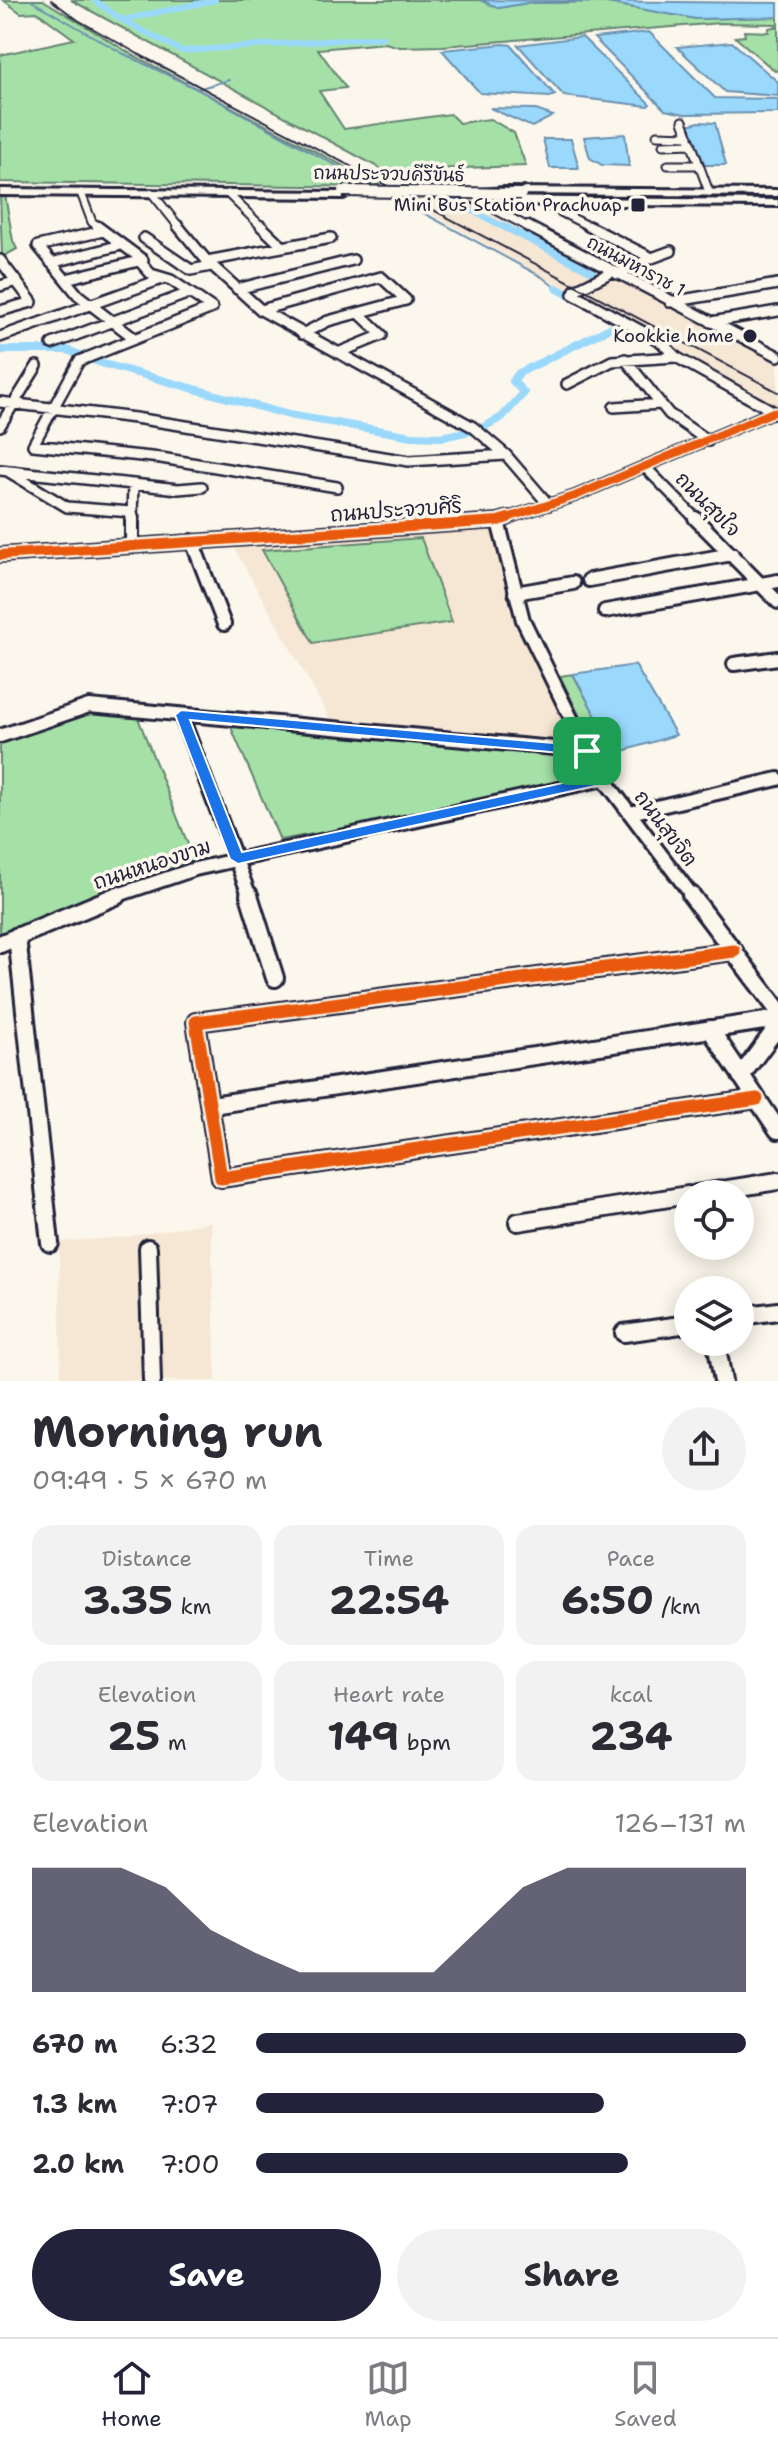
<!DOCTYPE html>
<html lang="en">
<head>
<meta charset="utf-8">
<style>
  :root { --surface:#fff; --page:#f2f2f3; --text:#2b2b33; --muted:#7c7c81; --line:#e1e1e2; --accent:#22223b }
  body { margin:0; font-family:"Shantell Sans","Playpen Sans Thai",sans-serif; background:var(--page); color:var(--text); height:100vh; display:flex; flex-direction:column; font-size:30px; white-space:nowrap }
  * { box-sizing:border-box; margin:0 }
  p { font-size:26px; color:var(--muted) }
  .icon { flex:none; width:44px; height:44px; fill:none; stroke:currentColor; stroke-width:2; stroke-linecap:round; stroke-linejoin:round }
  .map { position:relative; height:1381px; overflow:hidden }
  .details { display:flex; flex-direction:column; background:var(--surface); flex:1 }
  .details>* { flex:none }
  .fabs { position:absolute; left:674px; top:1180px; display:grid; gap:16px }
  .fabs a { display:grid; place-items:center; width:80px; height:80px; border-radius:50%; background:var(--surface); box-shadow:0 4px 20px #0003; font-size:40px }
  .pin { position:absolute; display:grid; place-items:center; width:68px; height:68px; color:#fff; margin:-34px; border-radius:16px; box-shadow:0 4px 12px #0006 }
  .round { display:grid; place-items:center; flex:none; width:84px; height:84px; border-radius:42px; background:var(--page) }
  .overview { display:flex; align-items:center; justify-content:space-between; height:136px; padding:0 32px }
  h1 { font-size:44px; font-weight:700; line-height:60px }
  .stats { display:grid; grid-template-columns:repeat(3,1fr); gap:12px; height:136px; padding:8px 32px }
  .stats div { display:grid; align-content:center; border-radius:20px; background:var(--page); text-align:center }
  .stats b { font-size:40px; font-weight:700 }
  .stats small { font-size:22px; font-weight:400 }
  .stats p { font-size:22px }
  .chart { height:224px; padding:16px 32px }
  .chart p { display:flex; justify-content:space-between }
  .chart svg { width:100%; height:144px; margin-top:8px; fill:var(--accent); opacity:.7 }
  .cta { display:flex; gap:16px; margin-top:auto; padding:16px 32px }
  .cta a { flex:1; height:92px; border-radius:48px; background:var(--accent); color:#fff; font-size:32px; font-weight:700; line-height:92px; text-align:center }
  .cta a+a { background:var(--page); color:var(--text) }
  ul { padding:0 32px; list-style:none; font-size:26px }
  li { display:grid; grid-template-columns:128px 96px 1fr; align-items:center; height:60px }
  li i { height:20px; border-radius:10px; background:var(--accent) }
  .tabs { display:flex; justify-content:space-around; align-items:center; height:112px; border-top:2px solid var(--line); background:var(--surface); font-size:22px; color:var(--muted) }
  .tabs a { display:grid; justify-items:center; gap:4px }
  .tabs .on { color:var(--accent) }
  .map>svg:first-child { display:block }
  .built { fill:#f6e7d4 }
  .green { fill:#a5e1a7; stroke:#648271; stroke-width:2 }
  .water { fill:#9bd9fc; stroke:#6b90af; stroke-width:2 }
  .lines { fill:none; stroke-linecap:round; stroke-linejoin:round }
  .stream { stroke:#6b90af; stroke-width:2 }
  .canal-far1 { stroke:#9bd9fc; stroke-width:6 }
  .canal { stroke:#9bd9fc; stroke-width:8 }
  .minor-far3-casing { stroke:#22223b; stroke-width:11 }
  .minor-far2-casing { stroke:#22223b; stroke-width:14 }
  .minor-far1-casing { stroke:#22223b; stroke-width:18 }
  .minor-casing { stroke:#22223b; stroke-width:22 }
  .major-casing { stroke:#22223b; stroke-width:6 }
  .minor-far3 { stroke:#fbf7ec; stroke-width:7 }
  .minor-far2 { stroke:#fbf7ec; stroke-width:9 }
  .minor-far1 { stroke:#fbf7ec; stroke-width:12 }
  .minor { stroke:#fbf7ec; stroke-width:16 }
  .major { fill:#fbf7ec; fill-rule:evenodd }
  .rail { stroke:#22223b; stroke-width:2 }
  .major-bridge-casing { stroke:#22223b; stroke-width:14; stroke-linecap:butt }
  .major-bridge { stroke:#fbf7ec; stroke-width:10 }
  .cycleway-far2-casing { stroke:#fbf7ec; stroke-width:12 }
  .cycleway-far1-casing { stroke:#fbf7ec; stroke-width:15 }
  .cycleway-casing { stroke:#fbf7ec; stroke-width:18 }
  .cycleway-far2 { stroke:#e8590c; stroke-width:8 }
  .cycleway-far1 { stroke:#e8590c; stroke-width:10 }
  .cycleway { stroke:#e8590c; stroke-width:13 }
  .route { fill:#1a73e8; stroke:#fff; stroke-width:2; fill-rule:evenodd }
  .poi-dot { fill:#22223b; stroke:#fbf7ec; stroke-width:3 }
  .labels { text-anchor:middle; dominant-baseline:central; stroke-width:7; stroke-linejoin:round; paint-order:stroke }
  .far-street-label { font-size:18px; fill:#22223b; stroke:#fbf7ec }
  .far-poi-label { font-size:18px; fill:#22223b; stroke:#fbf7ec; text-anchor:end }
  .street-label { font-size:20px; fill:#22223b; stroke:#fbf7ec }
</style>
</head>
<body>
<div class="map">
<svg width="778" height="1381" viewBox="0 0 778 1381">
  <rect width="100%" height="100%" fill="#fbf7ec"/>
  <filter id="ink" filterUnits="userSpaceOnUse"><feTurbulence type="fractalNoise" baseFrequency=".0125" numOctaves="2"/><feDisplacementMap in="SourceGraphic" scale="16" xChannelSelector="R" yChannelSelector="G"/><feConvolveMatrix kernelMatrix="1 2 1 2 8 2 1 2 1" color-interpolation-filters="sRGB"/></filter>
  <g filter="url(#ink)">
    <!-- built -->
    <path class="built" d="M383,187L419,190L470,200L778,360V410L683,359L664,341L554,283Z
      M475,526L494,533L519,624L578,746L333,724L232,544Z
      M211,1222L216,1381H61L59,1242L126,1237Z"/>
    <!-- green -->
    <path class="green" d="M3,0H43L131,54L383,187L0,182V55L74,39L37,12L21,13Z
      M71,0H480L499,8L527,3L602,2L696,19L778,17V24L720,23L443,46L400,47L385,43L318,49L346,88L319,91L344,129L450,114L459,123L490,119L514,133L526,166L428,169L457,190H419L418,183L394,176Z
      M778,26V70L775,71L735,37L745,36L744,31L769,32V28Z
      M0,195H5L13,241L17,249L2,257Z
      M421,538L452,622L313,643L262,550Z
      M573,674L616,753L600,758L560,676Z
      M88,710L136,713L195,862L0,936V738Z
      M230,725L585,756L596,776L532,794L280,840Z"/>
    <!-- water -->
    <path class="water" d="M480,0L778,3V17L696,19L602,2L527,3L499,8Z
      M649,32L715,98L778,99V113L685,114L665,110L594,38Z
      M582,37L650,104L648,106L564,96L518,45Z
      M732,42L778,82V96L725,92L677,47Z
      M504,44L511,45L555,95L550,97L480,93L442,50Z
      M490,108L533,109L553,116L532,127Z
      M699,122L715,123L726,165H705L688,125Z
      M625,134L629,166L602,165L590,158L584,137Z
      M543,139H571L579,168H550Z
      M635,665L676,735L616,753L573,674Z"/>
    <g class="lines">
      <!-- stream -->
      <path class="stream" d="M30,0L122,53L197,89
        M229,80L197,89L375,187
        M392,196L542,277L556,288"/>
      <!-- canal-far1 -->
      <path class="canal-far1" d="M94,0L122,20
        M215,0L122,20L182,51L383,37
        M436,192L506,228"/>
      <!-- canal -->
      <path class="canal" d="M503,226L592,271
        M556,288L580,301
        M0,350H67L104,364L289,415L412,436L442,437L480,429L502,417L524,393L513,381L519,373L620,323L611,318"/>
      <!-- minor-far3 casing -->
      <g class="minor-far3-casing">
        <path id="minor-far3" d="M683,121L709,192
          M657,135L689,136
          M663,145L692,144
          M668,165H699
          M81,193L92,222L100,228
          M152,193L180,228
          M228,194L263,228
          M479,201L530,228
          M541,202L592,228"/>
      </g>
      <!-- minor-far2 casing -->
      <g class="minor-far2-casing">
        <path id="minor-far2" d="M178,226L207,261L261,310L473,427L506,455L549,505
          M261,226L283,247
          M527,226L778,356
          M588,226L652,258L617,274
          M103,231L38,246L78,295L134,338
          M144,238L191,270L211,266
          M652,258L671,251
          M0,260L32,302L0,311
          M143,260L142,264L151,274L171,280L212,308L79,361L33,445L161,458L337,487
          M207,261L331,238
          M51,263L121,245
          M612,272L575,290L573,294L660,341L676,357L778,414
          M66,279L143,260L97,226
          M0,286L17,281
          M237,289L353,260
          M670,302L778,284
          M261,310L381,277L406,300
          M711,322L778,311
          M302,334L328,321L406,300
          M0,337L162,279
          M52,344L189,293
          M338,353L382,335L359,313
          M625,359L669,414L708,441
          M567,384L612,361L676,357
          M0,402L135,418L409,461L506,455
          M614,407L661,404
          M0,426L37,366
          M645,467L697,520
          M0,470L133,484L132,520
          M9,472L67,507L131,512
          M133,484L178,489L202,487
          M501,520L575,496L773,412"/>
      </g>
      <!-- minor-far1 casing -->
      <g class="minor-far1-casing">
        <path id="minor-far1" d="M695,518L778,602
          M498,521L523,620L587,751L604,779L693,897
          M192,541L224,624
          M132,545V518
          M0,555L498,521L508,518
          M589,580L732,554
          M515,593L573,583
          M605,611L778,581
          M734,664L778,658
          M181,715L250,897
          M0,736L89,706L587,751
          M630,813L778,779
          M112,897L195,869L604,779"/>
      </g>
      <!-- minor casing -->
      <g class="minor-casing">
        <path id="minor" d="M249,895L275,978
          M691,895L778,1010
          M17,936L50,1243
          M0,944L118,895
          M734,951L196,1022L221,1178L757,1099
          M710,1029L778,1130
          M741,1076L778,1026
          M212,1105L778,1019
          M696,1194L778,1181
          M518,1222L688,1195
          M148,1248L152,1381
          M740,1316L778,1311
          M624,1333L688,1324
          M716,1342L723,1381"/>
      </g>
      <!-- major casing -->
      <g class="major-casing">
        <path id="major" d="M503,188L778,190V196L503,194L478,197L778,200V206L479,204L470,201L467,194L472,191Z
          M0,189L344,192L349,195L344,198L0,195Z"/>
      </g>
      <!-- minor-far3 -->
      <use href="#minor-far3" class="minor-far3"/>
      <!-- minor-far2 -->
      <use href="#minor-far2" class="minor-far2"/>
      <!-- minor-far1 -->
      <use href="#minor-far1" class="minor-far1"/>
      <!-- minor -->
      <use href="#minor" class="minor"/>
      <!-- major -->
      <use href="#major" class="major"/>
      <!-- rail -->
      <path class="rail" d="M51,0L78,20L138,54L778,392"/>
      <!-- major-bridge casing -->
      <g class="major-bridge-casing">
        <path id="major-bridge" d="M343,191L521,194"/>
      </g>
      <!-- major-bridge -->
      <use href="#major-bridge" class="major-bridge"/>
      <!-- cycleway-far2 casing -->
      <g class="cycleway-far2-casing">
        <path id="cycleway-far2" d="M501,520L575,496L773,412"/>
      </g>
      <!-- cycleway-far1 casing -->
      <g class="cycleway-far1-casing">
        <path id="cycleway-far1" d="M0,555L498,521L508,518"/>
      </g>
      <!-- cycleway casing -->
      <g class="cycleway-casing">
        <path id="cycleway" d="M734,951L196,1022L221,1178L757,1099"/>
      </g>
      <!-- cycleway-far2 -->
      <use href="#cycleway-far2" class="cycleway-far2"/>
      <!-- cycleway-far1 -->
      <use href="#cycleway-far1" class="cycleway-far1"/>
      <!-- cycleway -->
      <use href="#cycleway" class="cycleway"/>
    </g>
  </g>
  <!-- route -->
  <path class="route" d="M181,710L587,746L592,748L611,779L604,784L238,864L230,859L175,715ZM190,720L583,755L595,776L242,852Z"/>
  <!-- markers -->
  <g class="poi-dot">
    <rect x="630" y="197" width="16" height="16" rx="4"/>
    <circle cx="750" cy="336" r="8"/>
  </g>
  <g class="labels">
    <!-- far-street labels -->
    <g class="far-street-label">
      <text transform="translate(389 174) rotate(1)">ถนนประจวบคีรีขันธ์</text>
      <text transform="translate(636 266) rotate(28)">ถนนมหาราช 1</text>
    </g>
    <!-- far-poi labels -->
    <g class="far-poi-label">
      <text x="622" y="205">Mini Bus Station Prachuap</text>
      <text x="734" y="336">Kookkie home</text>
    </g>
    <!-- street labels -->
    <g class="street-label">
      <text transform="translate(708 504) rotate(45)">ถนนสุขใจ</text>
      <text transform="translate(396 510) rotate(-4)">ถนนประจวบศิริ</text>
      <text transform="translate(666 828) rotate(53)">ถนนสุขจิต</text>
      <text transform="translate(152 864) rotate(-18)">ถนนหนองขาม</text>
    </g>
  </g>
</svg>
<div class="fabs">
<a><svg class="icon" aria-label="locate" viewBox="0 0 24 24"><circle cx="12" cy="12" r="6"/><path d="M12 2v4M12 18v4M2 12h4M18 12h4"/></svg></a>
<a><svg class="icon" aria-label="layers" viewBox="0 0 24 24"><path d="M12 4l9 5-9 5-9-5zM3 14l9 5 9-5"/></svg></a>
</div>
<div class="pin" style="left:587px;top:751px;background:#1e9e55"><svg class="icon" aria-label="arrive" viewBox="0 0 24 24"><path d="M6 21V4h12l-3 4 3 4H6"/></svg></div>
</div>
<section class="details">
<div class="overview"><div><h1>Morning run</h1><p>09:49 · 5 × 670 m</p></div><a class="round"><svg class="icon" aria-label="share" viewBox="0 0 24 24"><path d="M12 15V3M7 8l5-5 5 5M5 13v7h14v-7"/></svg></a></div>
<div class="stats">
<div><p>Distance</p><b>3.35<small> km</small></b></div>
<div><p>Time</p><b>22:54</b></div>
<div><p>Pace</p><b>6:50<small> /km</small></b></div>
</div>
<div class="stats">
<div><p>Elevation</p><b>25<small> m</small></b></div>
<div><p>Heart rate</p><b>149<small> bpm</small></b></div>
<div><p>kcal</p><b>234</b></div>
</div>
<div class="chart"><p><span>Elevation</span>126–131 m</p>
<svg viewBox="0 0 160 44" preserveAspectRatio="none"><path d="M0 44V6L10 6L20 6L30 12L40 25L50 32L60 38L70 38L80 38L90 38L100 25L110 12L120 6L130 6L140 6L150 6L160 6V44z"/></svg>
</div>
<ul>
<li><b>670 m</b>6:32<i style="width:100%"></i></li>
<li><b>1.3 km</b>7:07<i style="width:71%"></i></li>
<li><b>2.0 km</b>7:00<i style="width:76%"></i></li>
</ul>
<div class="cta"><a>Save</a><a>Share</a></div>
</section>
<nav class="tabs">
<a class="on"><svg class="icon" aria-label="home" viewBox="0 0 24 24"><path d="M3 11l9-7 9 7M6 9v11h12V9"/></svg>Home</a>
<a><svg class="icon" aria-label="map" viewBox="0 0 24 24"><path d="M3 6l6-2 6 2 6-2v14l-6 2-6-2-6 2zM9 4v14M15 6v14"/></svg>Map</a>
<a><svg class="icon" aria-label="saved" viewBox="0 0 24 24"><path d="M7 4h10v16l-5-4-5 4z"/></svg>Saved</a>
</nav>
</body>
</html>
